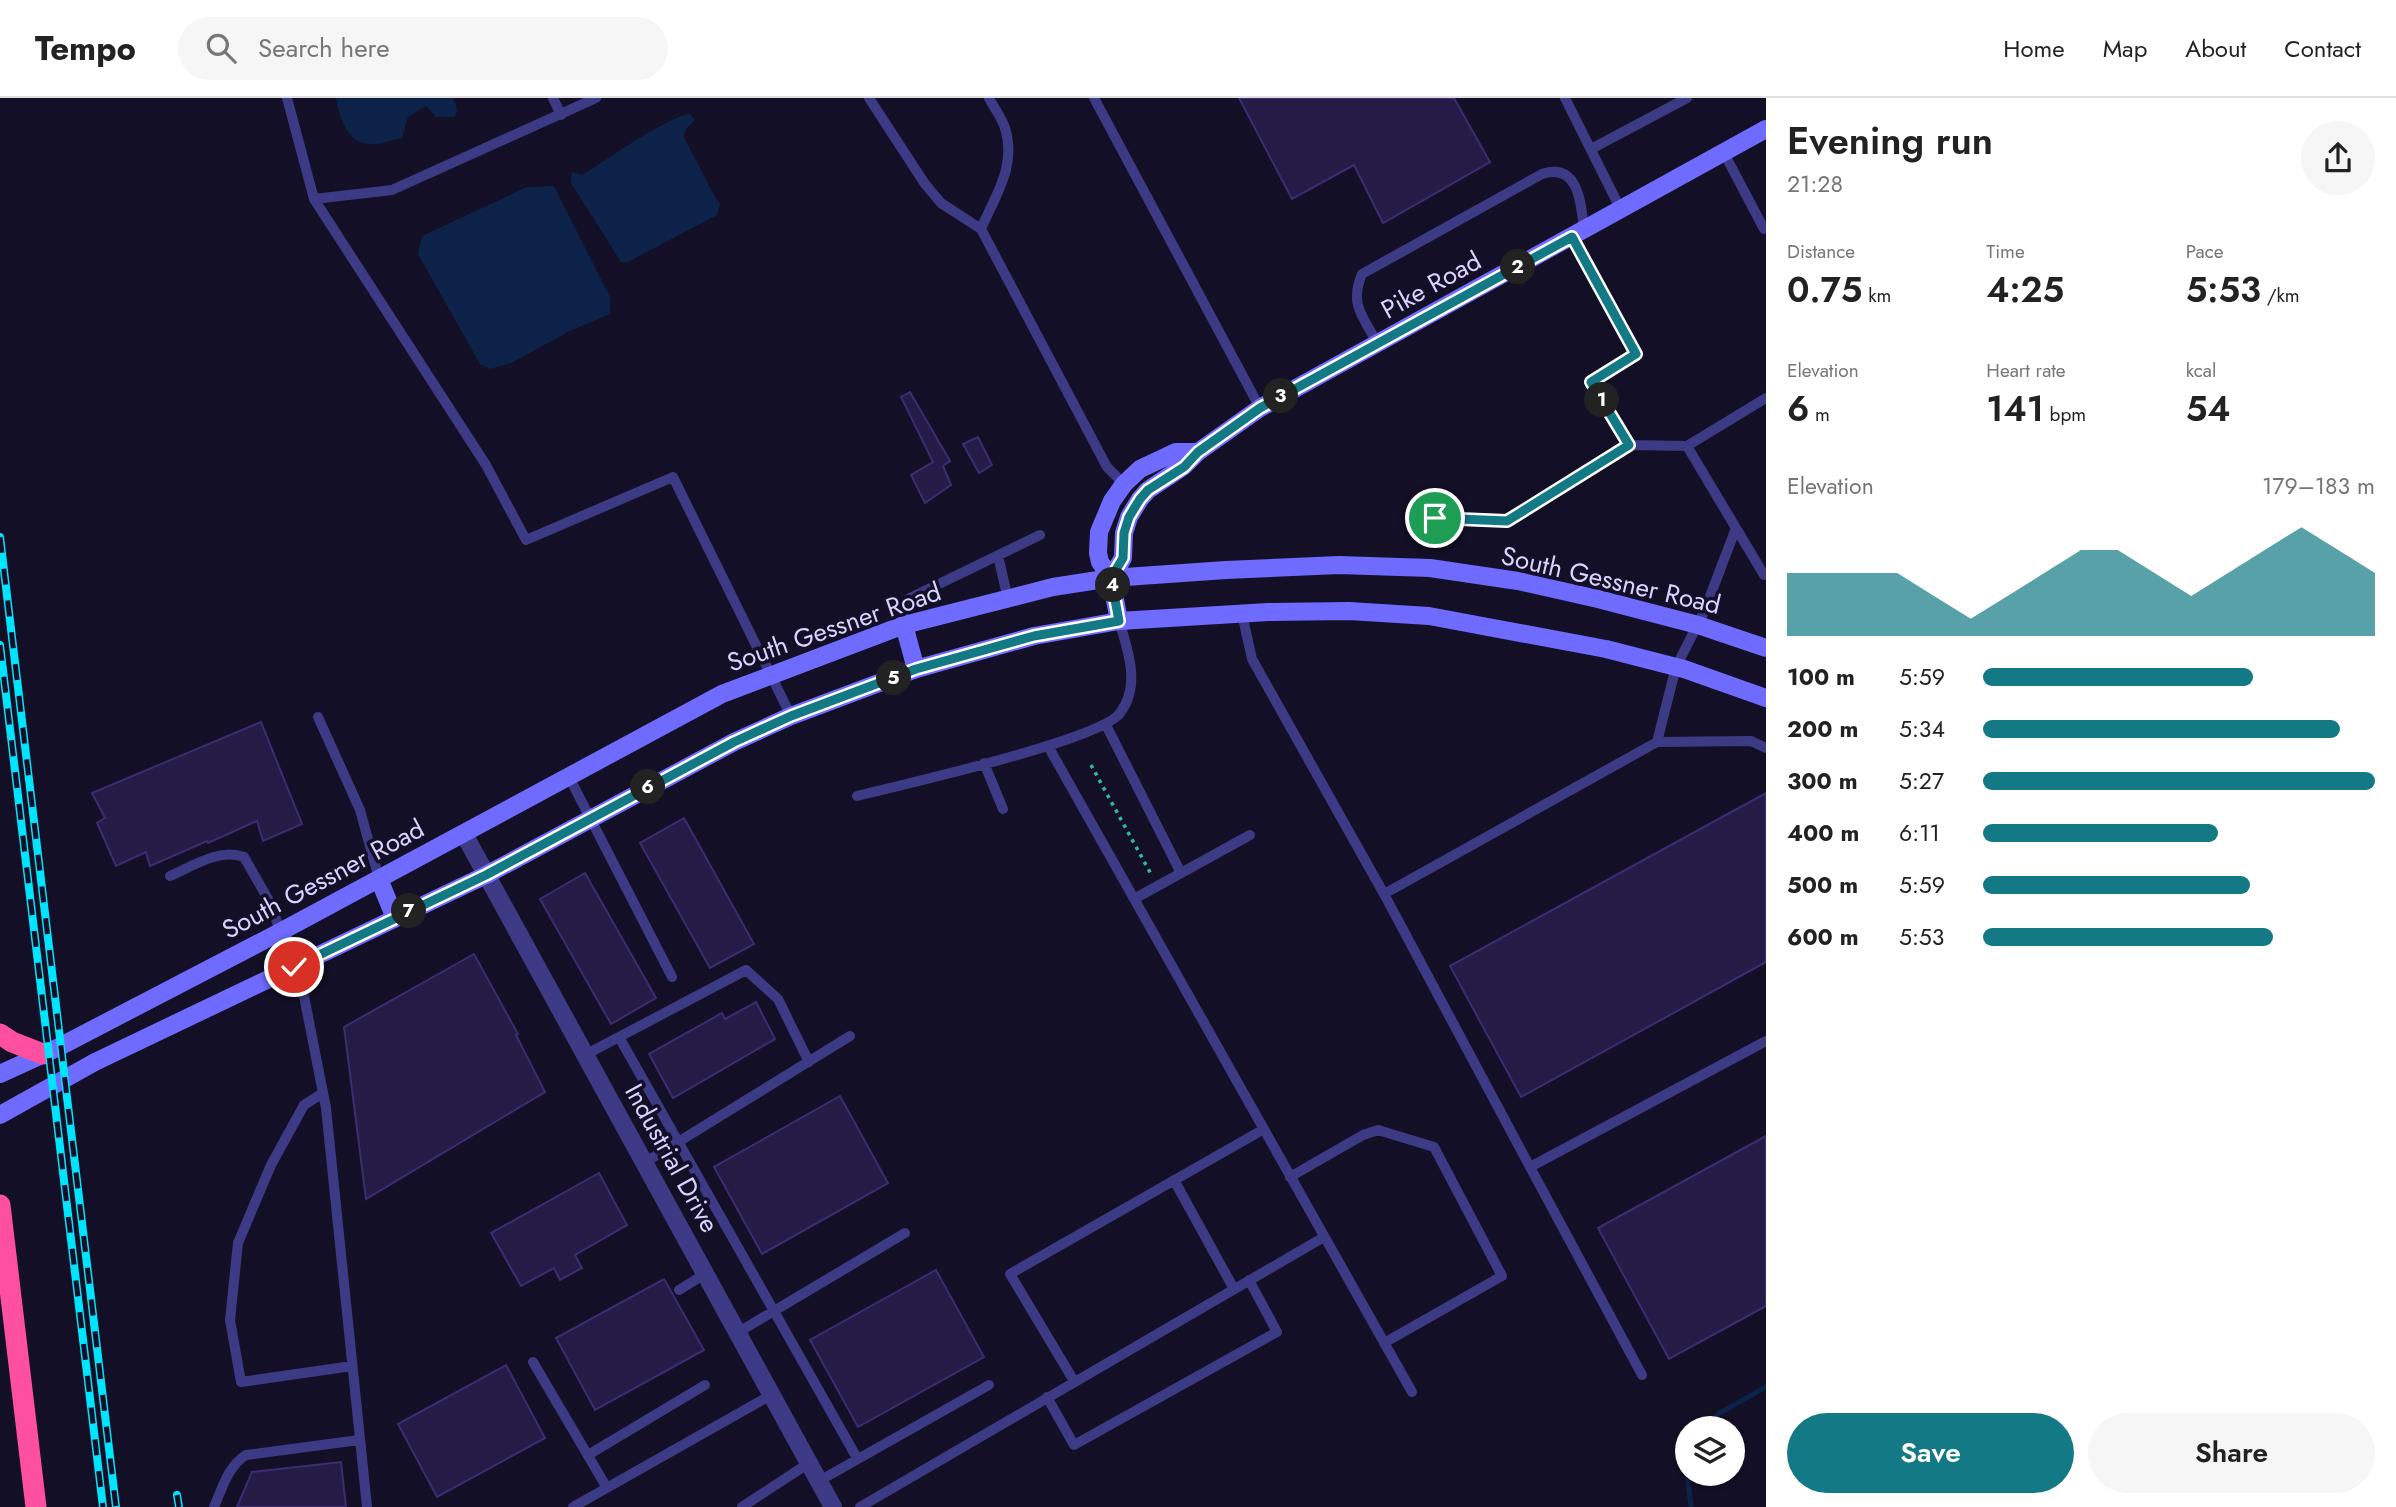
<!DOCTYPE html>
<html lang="en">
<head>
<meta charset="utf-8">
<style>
  :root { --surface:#fff; --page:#f6f6f6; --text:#222; --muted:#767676; --line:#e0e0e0; --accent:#137a85 }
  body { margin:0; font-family:Jost,sans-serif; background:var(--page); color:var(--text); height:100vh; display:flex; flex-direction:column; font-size:26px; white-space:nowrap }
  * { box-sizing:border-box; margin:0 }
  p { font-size:23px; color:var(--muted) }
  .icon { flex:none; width:38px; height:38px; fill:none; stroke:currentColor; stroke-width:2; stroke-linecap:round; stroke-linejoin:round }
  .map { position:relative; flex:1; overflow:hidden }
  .side { display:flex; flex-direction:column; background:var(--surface); width:630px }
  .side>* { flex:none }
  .buttons { position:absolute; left:1675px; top:1318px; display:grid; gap:14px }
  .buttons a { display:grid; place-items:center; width:70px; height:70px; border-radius:50%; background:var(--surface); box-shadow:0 2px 5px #0004; font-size:35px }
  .pin { position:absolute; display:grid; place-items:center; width:60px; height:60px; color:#fff; margin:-30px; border:4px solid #fff; border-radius:50%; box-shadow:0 2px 7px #0007 }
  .km { position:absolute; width:35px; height:35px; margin:-18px; border-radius:50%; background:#222; color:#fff; font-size:19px; line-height:35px; text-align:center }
  .round { display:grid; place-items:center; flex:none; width:74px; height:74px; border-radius:37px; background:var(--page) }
  .overview { display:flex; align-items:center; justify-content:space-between; height:119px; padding:0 21px }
  h1 { font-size:38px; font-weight:600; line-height:52px }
  .stats { display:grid; grid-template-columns:repeat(3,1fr); gap:10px; height:119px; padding:7px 21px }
  .stats div { display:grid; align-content:center }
  .stats b { font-size:35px; font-weight:600 }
  .stats small { font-size:19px; font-weight:400 }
  .stats p { font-size:19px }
  .chart { height:196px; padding:14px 21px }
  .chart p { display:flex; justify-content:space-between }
  .chart svg { width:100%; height:126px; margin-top:7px; fill:var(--accent); opacity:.7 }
  .primary-button { display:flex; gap:14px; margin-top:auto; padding:14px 21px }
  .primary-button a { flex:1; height:80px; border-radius:42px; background:var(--accent); color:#fff; font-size:28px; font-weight:600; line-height:80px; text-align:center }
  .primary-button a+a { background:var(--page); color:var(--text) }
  ul { padding:0 21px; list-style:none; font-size:23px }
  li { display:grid; grid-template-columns:112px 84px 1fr; align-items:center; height:52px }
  li i { height:18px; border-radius:9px; background:var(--accent) }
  header { display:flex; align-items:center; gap:42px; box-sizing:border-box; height:98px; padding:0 35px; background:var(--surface); border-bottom:2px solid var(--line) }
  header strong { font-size:33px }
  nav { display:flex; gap:38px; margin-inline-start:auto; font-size:24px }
  .search { width:490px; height:63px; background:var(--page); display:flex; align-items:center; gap:18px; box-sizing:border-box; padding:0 24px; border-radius:38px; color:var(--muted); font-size:26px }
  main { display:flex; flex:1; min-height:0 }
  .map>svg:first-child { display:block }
  .water { fill:#0c2248 }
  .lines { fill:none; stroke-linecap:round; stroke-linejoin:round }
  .stream { stroke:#0c2248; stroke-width:5 }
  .building { fill:#241b47; stroke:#3b2d73; stroke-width:2 }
  .path { stroke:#2fb8b0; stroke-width:3.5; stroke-dasharray:3.5 5; stroke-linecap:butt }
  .lane { stroke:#3d3a85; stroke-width:10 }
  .street { stroke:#3d3a85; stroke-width:18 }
  .secondary { stroke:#6f6bff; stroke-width:18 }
  .highway { stroke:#ff4fa3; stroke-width:21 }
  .rail-casing { stroke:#00e5ff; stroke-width:8 }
  .rail { stroke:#130f26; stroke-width:5; stroke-dasharray:16; stroke-linecap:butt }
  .route-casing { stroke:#fff; stroke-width:14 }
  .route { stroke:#137a85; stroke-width:9 }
  .labels { text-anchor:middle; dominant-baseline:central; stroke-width:7; stroke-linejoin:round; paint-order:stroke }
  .street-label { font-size:26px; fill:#d9d4ff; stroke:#130f26 }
</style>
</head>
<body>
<header>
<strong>Tempo</strong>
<div class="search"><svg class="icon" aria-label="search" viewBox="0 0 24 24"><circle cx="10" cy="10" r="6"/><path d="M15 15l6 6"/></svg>Search here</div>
<nav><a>Home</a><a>Map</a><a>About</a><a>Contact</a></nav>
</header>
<main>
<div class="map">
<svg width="1766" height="1409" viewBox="0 0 1766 1409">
  <rect width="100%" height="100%" fill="#130f26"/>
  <!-- water -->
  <path class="water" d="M336,0H454L457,12L455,19H436L426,8L408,19L402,40C392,42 379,47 369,46C347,45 339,18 336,0Z
    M689,15L695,22L686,31L684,39L715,99L720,105L717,117L628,164H621L571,85L572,74L582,77C616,56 651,29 689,15Z
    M554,88L610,199V216L572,232L511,265L490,271L480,266L418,156L422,138L527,89Z"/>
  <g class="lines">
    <!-- stream -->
    <path class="stream" d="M1708,1330L1718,1316L1766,1289
      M1687,1359L1685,1361L1687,1375
      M1687,1376L1691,1409"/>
  </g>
  <!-- building -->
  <path class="building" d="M1239,0H1454L1490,64L1383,125L1354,67L1292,101Z
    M910,294L950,363L943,368L951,387L925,405L911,377L933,364L901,299Z
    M978,339L992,367L979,375L963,346Z
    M261,624L302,726L263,743L257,723L208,745L207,743L150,768L146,754L116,768L97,725L105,720L92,695Z
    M1766,695V864L1521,999L1450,868Z
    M684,720L754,846L710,870L640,745Z
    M585,775L656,900L611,926L540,801Z
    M474,856L518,936L516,937L545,994L366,1101L344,929Z
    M756,904L775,941L673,1000L649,956L722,915L725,921Z
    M840,998L888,1085L762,1156L714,1069Z
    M1766,1038V1208L1669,1261L1598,1130Z
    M599,1075L627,1127L575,1157L582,1170L560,1182L554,1170L521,1188L491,1135Z
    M936,1172L984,1259L858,1329L810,1242Z
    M664,1181L704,1252L595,1312L556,1240Z
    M506,1267L545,1340L437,1399L398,1326Z
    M341,1364L346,1409H237L252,1374Z"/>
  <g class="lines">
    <!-- path -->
    <path class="path" d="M1091,667L1151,776"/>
    <!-- lane -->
    <path class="lane" d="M287,0L314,101L486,367L526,442L673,379L791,618
      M553,0L561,17
      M869,0L925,86L941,105L981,131L1107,369L1124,386
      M1094,0L1260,310
      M1565,0L1621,112
      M1591,51L1687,0
      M1724,55L1764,131
      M314,101L392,92L596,0
      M981,131C995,98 1017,68 1005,30C1002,20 994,10 989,0
      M1378,246C1363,219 1349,206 1362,176L1542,76C1579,64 1581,106 1584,132
      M1629,347L1687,348L1764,477
      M1687,348L1766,300
      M1435,420L1507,423L1629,347L1591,284L1636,255L1571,139
      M998,458L1008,501
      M1242,516L1252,561L1384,796L1657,644L1676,569L1704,514L1736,430
      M904,527L905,507L908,501L1040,437
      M318,619L360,712L379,781
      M1106,627L1181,775
      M1657,644L1751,643L1766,650
      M1048,648L1412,1294
      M984,665L1003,711
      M569,679L672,879
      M857,698C901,687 1101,642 1120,615C1141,588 1128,552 1119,523
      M170,778C193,768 219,750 244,759L272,808L280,834
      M1384,796L1530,1069L1766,943
      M1134,801L1250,737
      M294,868L303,893L326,1010L367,1409
      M619,939L857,1360
      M585,957L746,872L778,901L809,964
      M323,995L304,1007L271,1067L238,1145L230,1222L241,1284L352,1268
      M644,1065L850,938
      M1530,1069L1642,1277
      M1290,1079L1363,1037L1378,1032L1434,1049L1502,1178L1384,1245
      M1174,1082L1234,1191
      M679,1192L705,1176
      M737,1235L905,1135
      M533,1264L607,1390
      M1074,1283L1010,1176L1264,1031
      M1047,1299L1074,1347L1277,1234L1249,1182
      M588,1357L705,1287
      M819,1383L989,1287
      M214,1409C222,1391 228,1368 246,1357L359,1342
      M573,1409L771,1297
      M742,1409L809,1365
      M860,1409L1324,1139"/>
    <!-- street -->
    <path class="street" d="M464,736L833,1409"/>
    <!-- secondary -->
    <path class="secondary" d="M1111,480L1123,460L1124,435L1129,419L1140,401L1148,392L1184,368L1198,354L1260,310L1766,31
      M1119,523L1111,480L1100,464L1098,455L1099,434L1112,403L1124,386L1140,371L1176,354H1198
      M904,527L916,571
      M379,781L395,820
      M280,834L294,868
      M0,976L57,950L280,834L722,596L904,527L1053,489L1111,480L1226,472L1339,467L1430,470L1518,483L1598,501L1698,527L1766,550
      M0,1017L95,964L486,777L734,644L791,618L916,571L1034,538L1119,523L1268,514L1349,513L1429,518L1606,551L1684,571L1766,600"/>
    <!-- highway -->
    <path class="highway" d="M0,936L12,944L43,956
      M0,1107L36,1409"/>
    <!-- rail casing -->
    <g class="rail-casing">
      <path id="rail" d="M0,439L116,1409
        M0,547L103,1409
        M177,1397L179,1409"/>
    </g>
    <!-- rail -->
    <use href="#rail" class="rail"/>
  </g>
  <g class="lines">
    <!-- route casing -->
    <g class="route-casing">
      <path id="route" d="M294,869L486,777L734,644L791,618L916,571L1034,538L1119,523L1111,480L1123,460L1124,435L1129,419L1140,401L1148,392L1184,369L1198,354L1260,310L1572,139L1636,256L1591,284L1629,347L1507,423L1435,420"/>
    </g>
    <!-- route -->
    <use href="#route" class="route"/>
  </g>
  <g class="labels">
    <!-- street labels -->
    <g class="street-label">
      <text transform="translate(1431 187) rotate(-29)">Pike Road</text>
      <text transform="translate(1611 482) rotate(13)">South Gessner Road</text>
      <text transform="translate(834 529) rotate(-19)">South Gessner Road</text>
      <text transform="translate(323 781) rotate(-28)">South Gessner Road</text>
      <text transform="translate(672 1060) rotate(61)">Industrial Drive</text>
    </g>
  </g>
</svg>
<div class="buttons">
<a><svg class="icon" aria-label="layers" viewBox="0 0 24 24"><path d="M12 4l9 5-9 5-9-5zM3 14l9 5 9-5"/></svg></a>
</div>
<div class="pin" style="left:1435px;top:420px;background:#1e9e55"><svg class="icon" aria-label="arrive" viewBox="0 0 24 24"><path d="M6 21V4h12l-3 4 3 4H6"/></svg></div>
<div class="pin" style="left:294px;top:869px;background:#d93025"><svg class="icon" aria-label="check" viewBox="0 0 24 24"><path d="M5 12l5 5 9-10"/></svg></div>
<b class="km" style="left:1602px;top:302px">1</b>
<b class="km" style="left:1518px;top:169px">2</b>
<b class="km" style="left:1281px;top:298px">3</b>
<b class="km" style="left:1113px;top:487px">4</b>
<b class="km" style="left:894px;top:580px">5</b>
<b class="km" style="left:648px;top:689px">6</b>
<b class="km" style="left:409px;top:813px">7</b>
</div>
<section class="side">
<div class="overview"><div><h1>Evening run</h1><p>21:28</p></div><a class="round"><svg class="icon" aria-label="share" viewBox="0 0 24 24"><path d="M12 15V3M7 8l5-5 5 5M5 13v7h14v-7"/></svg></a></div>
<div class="stats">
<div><p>Distance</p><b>0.75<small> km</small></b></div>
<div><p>Time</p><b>4:25</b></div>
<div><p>Pace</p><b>5:53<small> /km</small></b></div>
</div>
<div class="stats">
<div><p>Elevation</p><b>6<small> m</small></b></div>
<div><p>Heart rate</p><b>141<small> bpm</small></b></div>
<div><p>kcal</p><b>54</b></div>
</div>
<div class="chart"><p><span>Elevation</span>179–183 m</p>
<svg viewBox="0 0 160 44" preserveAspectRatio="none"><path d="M0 44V22L10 22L20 22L30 22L40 30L50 38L60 30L70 22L80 14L90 14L100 22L110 30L120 22L130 14L140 6L150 14L160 22V44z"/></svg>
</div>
<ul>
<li><b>100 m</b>5:59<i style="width:69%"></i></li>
<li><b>200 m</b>5:34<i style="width:91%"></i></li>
<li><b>300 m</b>5:27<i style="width:100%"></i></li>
<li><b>400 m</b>6:11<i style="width:60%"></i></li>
<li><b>500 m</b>5:59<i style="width:68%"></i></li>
<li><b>600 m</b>5:53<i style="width:74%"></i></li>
</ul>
<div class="primary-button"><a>Save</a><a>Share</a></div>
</section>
</main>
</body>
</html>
